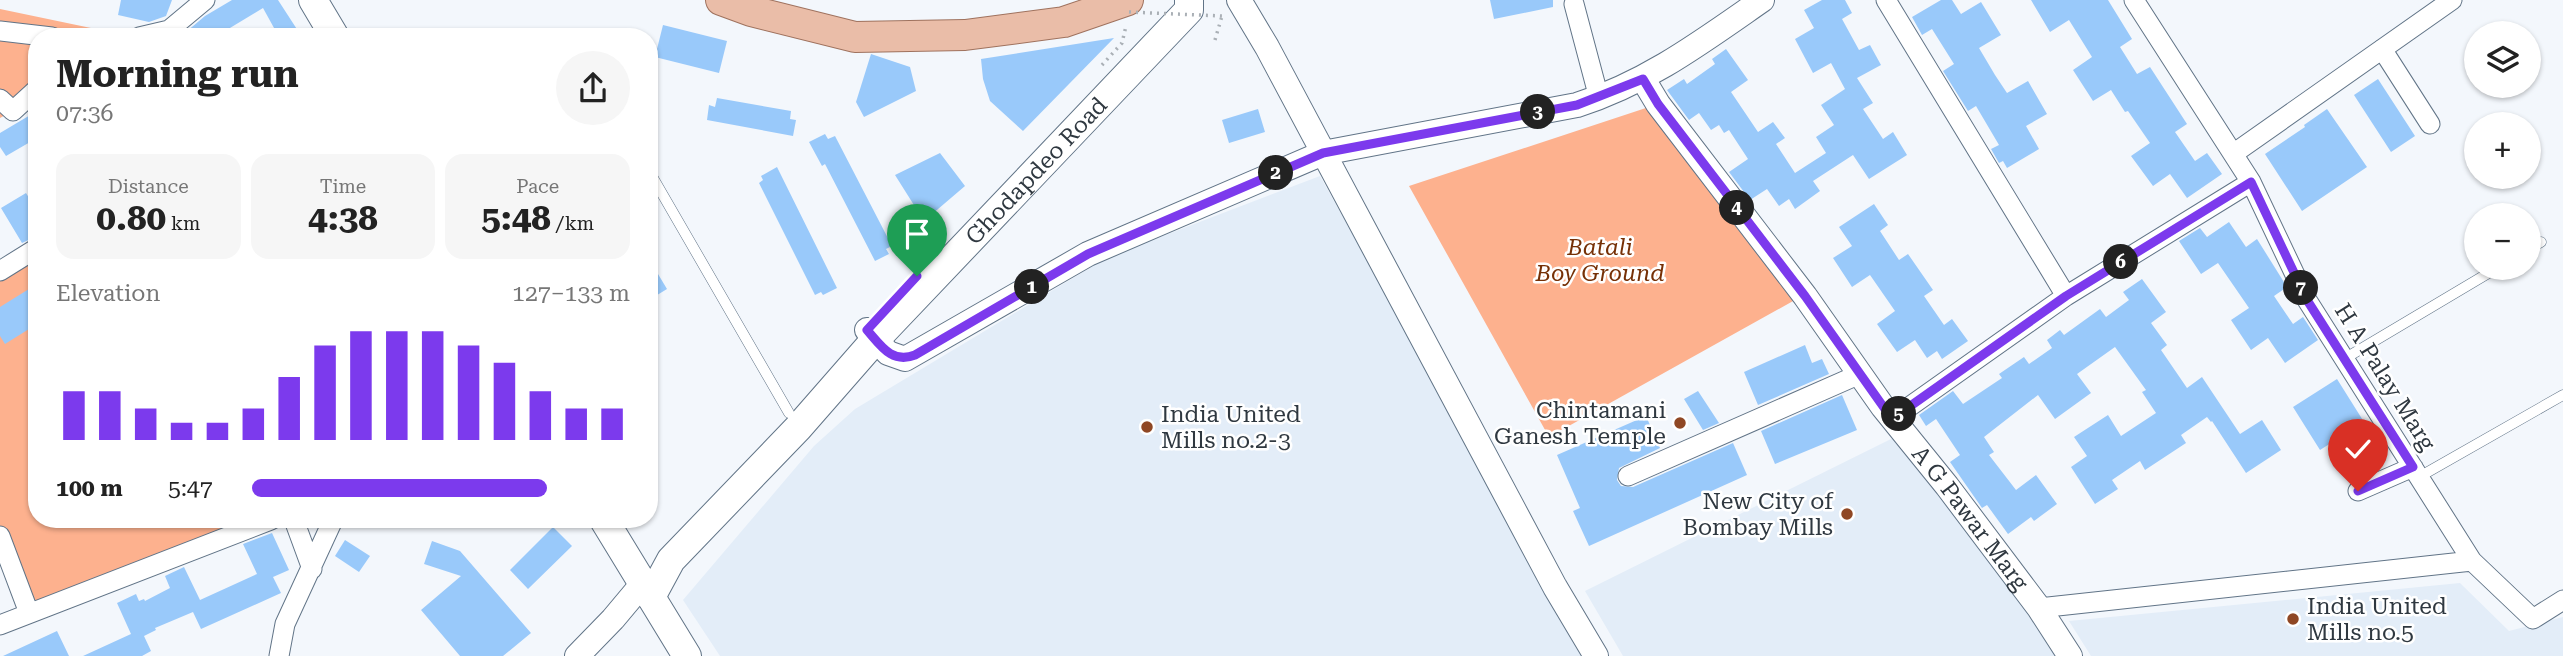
<!DOCTYPE html>
<html lang="en">
<head>
<meta charset="utf-8">
<style>
  :root { --surface:#fff; --page:#f6f6f6; --text:#222; --muted:#767676; --accent:#7c3aed }
  body { margin:0; font-family:"Roboto Serif",serif; background:var(--page); color:var(--text); height:100vh; display:flex; flex-direction:column; font-size:26px; white-space:nowrap }
  * { box-sizing:border-box; margin:0 }
  p { font-size:23px; color:var(--muted) }
  .icon { flex:none; width:38px; height:38px; fill:none; stroke:currentColor; stroke-width:2; stroke-linecap:round; stroke-linejoin:round }
  .map { position:relative; flex:1; overflow:hidden }
  .panel { position:absolute; left:28px; top:28px; width:630px; height:500px; display:flex; flex-direction:column; background:var(--surface); border-radius:28px; box-shadow:0 2px 5px #0004 }
  .panel>* { flex:none }
  .tools { position:absolute; left:2464px; top:21px; display:grid; gap:14px }
  .tools a { display:grid; place-items:center; width:77px; height:77px; border-radius:50%; background:var(--surface); box-shadow:0 2px 5px #0004; font-size:35px }
  .pin { position:absolute; display:grid; place-items:center; width:60px; height:60px; color:#fff; margin:-72px -30px; border-radius:50% 50% 50% 0; rotate:-45deg; box-shadow:0 0 7px #0007 }
  .pin .icon { rotate:45deg }
  .km { position:absolute; width:35px; height:35px; margin:-18px; border-radius:50%; background:#222; color:#fff; font-size:19px; line-height:35px; text-align:center }
  .round { display:grid; place-items:center; flex:none; width:74px; height:74px; border-radius:37px; background:var(--page) }
  .head { display:flex; align-items:center; justify-content:space-between; height:119px; padding:0 28px }
  h1 { font-size:38px; font-weight:700; line-height:52px }
  .metrics { display:grid; grid-template-columns:repeat(3,1fr); gap:10px; height:119px; padding:7px 28px }
  .metrics div { display:grid; align-content:center; border-radius:18px; background:var(--page); text-align:center }
  .metrics b { font-size:35px; font-weight:700 }
  .metrics small { font-size:19px; font-weight:400 }
  .metrics p { font-size:19px }
  .chart { height:196px; padding:14px 28px }
  .chart p { display:flex; justify-content:space-between }
  .chart svg { width:100%; height:126px; margin-top:7px; stroke:var(--accent); stroke-width:6 }
  ul { padding:0 28px; list-style:none; font-size:23px }
  li { display:grid; grid-template-columns:112px 84px 1fr; align-items:center; height:52px }
  li i { height:18px; border-radius:9px; background:var(--accent) }
  .map>svg:first-child { display:block }
  .built { fill:#e3edf8 }
  .green { fill:#fdb18e }
  .building { fill:#99c9fa }
  .lines { fill:none; stroke-linecap:round; stroke-linejoin:round }
  .service-casing { stroke:#617487; stroke-width:11 }
  .minor-casing { stroke:#617487; stroke-width:21 }
  .tertiary-casing { stroke:#617487; stroke-width:26 }
  .secondary-casing { stroke:#617487; stroke-width:30 }
  .primary-casing { stroke:#9f725e; stroke-width:32 }
  .path { stroke:#aab0b6; stroke-width:3.5; stroke-dasharray:2 5; stroke-linecap:butt }
  .service { stroke:#fff; stroke-width:10 }
  .minor { stroke:#fff; stroke-width:19 }
  .tertiary { stroke:#fff; stroke-width:24 }
  .secondary { stroke:#fff; stroke-width:28 }
  .primary { stroke:#eabda8; stroke-width:30 }
  .path-bridge { stroke:#aab0b6; stroke-width:3.5; stroke-dasharray:2 5; stroke-linecap:butt }
  .route-casing { stroke:#fff; stroke-width:14 }
  .route { stroke:#7c3aed; stroke-width:9 }
  .poi-dot { fill:#8f4724; stroke:#fff; stroke-width:2.5 }
  .labels { text-anchor:middle; dominant-baseline:central; stroke-width:5; stroke-linejoin:round; paint-order:stroke }
  .street-label { font-size:23px; fill:#2f3840; stroke:#fff }
  .park-label { font-size:23px; font-style:italic; fill:#763006; stroke:#fff }
  .poi-label { font-size:23px; fill:#2f3840; stroke:#fff; text-anchor:end }
</style>
</head>
<body>
<div class="map">
<svg width="2563" height="656" viewBox="0 0 2563 656">
  <rect width="100%" height="100%" fill="#f3f7fc"/>
  <!-- built -->
  <path class="built" d="M1320,176L1588,656H720L683,600L814,446L855,409L1108,257Z
    M1895,437L2033,616L2060,656H1623L1585,591Z
    M2460,583L2509,631L2563,617V656H2091L2069,621Z"/>
  <!-- green -->
  <path class="green" d="M0,9L134,37H37V97L0,118Z
    M1655,105L1802,296L1549,437L1409,186Z
    M37,247V520H243L31,609L0,528V269Z"/>
  <!-- building -->
  <path class="building" d="M121,0H172L166,16L149,22L118,15Z
    M232,0H278L302,37H279L263,8L215,37H180L205,16Z
    M1490,0H1553V7L1494,19Z
    M1822,0H1845L1852,13L1842,19L1859,50L1870,45L1881,65L1857,78L1873,103L1863,109L1883,139L1893,132L1907,155L1869,179L1853,155L1813,181L1820,191L1795,209L1789,199L1779,206L1767,189L1750,200L1729,172L1748,159L1729,130L1724,133L1719,125L1711,130L1699,113L1689,120L1667,90L1684,79L1687,84L1715,64L1712,59L1726,49L1748,80L1731,92L1758,132L1773,122L1785,138L1776,144L1795,173L1826,153L1816,137L1834,125L1821,105L1845,89L1831,63L1813,73L1795,39L1814,28L1804,10Z
    M1941,0H1952L1961,14L1981,2L2001,35L1979,48L1995,75L2007,93L2028,81L2047,114L2026,126L2039,149L2007,168L2003,161L1999,163L1991,149L1999,145L1976,106L1968,111L1943,71L1954,64L1932,29L1922,35L1912,17Z
    M2031,0H2108L2132,39L2120,47L2137,74L2150,67L2187,124L2175,132L2195,161L2207,153L2222,174L2187,198L2170,174L2153,186L2131,156L2150,143L2128,111L2125,112L2111,90L2093,101L2073,70L2092,57L2069,20L2050,32Z
    M663,25L727,41L719,73L655,57Z
    M1114,38L1023,131L990,101L983,79L981,59Z
    M871,54L910,67L916,91L864,117L856,102Z
    M2378,79L2415,136L2391,152L2354,95Z
    M717,98L791,111L790,119L796,120L793,136L707,120L709,105L715,107Z
    M1258,109L1265,132L1229,143L1222,120Z
    M2327,109L2367,167L2302,211L2265,154L2305,127L2304,125Z
    M37,111V138L6,156L0,147V133Z
    M825,134L828,139L835,136L892,246L886,249L889,254L875,261L825,164L822,166L809,142Z
    M940,153L965,186L924,221L895,175Z
    M777,167L837,288L823,295L821,292L815,295L759,183L763,180L761,176Z
    M26,193L37,211V236L22,243L1,208Z
    M1874,204L1888,225L1880,231L1899,260L1908,254L1933,290L1924,296L1944,325L1952,319L1968,341L1942,359L1937,351L1927,358L1915,340L1897,352L1877,324L1895,311L1870,275L1852,287L1833,258L1852,246L1839,227Z
    M2229,222L2246,247L2257,239L2287,287L2274,296L2293,324L2303,317L2318,340L2285,363L2268,338L2251,350L2231,320L2249,308L2218,263L2201,274L2179,241L2200,228L2207,237Z
    M649,259L667,289L649,300Z
    M2142,279L2166,312L2151,323L2167,345L2161,350L2187,388L2202,377L2240,434L2262,420L2281,450L2246,473L2212,421L2211,422L2207,417L2181,435L2186,443L2145,470L2140,461L2112,480L2118,489L2095,504L2071,467L2087,456L2074,437L2108,415L2121,436L2156,413L2142,392L2146,390L2115,347L2077,374L2091,393L2055,419L2038,395L1984,437L1994,452L1989,455L2016,490L2036,475L2057,504L2034,521L2031,517L2008,534L1987,505L1982,508L1950,462L1960,455L1936,419L1926,426L1919,415L1953,391L1963,404L2002,378L1999,374L2024,357L2029,364L2052,348L2047,340L2060,330L2064,335L2100,309L2106,317L2129,300L2123,292Z
    M37,284V324L5,344L0,336V307Z
    M1805,345L1812,363L1822,359L1829,374L1758,405L1744,372Z
    M2337,379L2364,422L2320,450L2293,407Z
    M1698,391L1719,423L1703,430L1684,399Z
    M1842,395L1857,430L1775,464L1761,431Z
    M1646,416L1660,448L1619,468L1617,480L1621,486L1633,487L1733,443L1747,475L1589,546L1573,511L1580,508L1557,455Z
    M553,527L572,546L528,589L510,570Z
    M272,533L289,570L273,577L281,593L201,629L193,612L155,628L156,630L144,636L151,651L142,656H83L131,634L117,603L136,594L139,601L144,599L145,601L170,588L165,576L184,567L200,600L257,574L243,544Z
    M345,540L370,556L359,572L335,556Z
    M432,541L460,551L531,633L503,656H460L421,610L461,576L424,564Z
    M57,631L69,656H3Z"/>
  <g class="lines">
    <!-- service casing -->
    <g class="service-casing">
      <path id="service" d="M649,171L789,413
        M2529,249L2541,242
        M2344,359L2497,268
        M2419,477L2563,395"/>
    </g>
    <!-- minor casing -->
    <g class="minor-casing">
      <path id="minor" d="M1886,0L2066,296
        M2134,0L2251,182L2307,300L2472,561
        M1574,4L1599,98
        M0,31L52,37
        M139,37L169,30L205,0
        M2382,49L2430,124
        M0,99L13,111L37,89
        M2233,154L2452,0
        M0,271L37,248
        M1892,419L2066,296L2251,182
        M1628,476L1860,374
        M2358,491L2413,467
        M294,520L312,569
        M0,536L29,613
        M2039,608L2472,561L2533,619L2563,600
        M0,625L271,520
        M279,656L285,624L333,520"/>
    </g>
    <!-- tertiary casing -->
    <g class="tertiary-casing">
      <g id="tertiary">
        <path d="M1239,0L1267,47L1555,587L1596,656"/>
        <path id="s1" d="M1643,79L1658,104L1805,296L1883,407L1947,486L2039,608L2070,656"/>
        <path d="M867,330L888,353L905,359L1088,254L1323,153L1577,105C1647,83 1703,41 1762,0"/>
        <path d="M577,656L613,619L644,582"/>
      </g>
    </g>
    <!-- secondary casing -->
    <g class="secondary-casing">
      <g id="secondary">
        <path d="M313,0L335,37"/>
        <path d="M604,520L687,656"/>
        <path id="s2" d="M651,597L671,560L798,428L875,340L1189,10V0"/>
      </g>
    </g>
    <!-- primary casing -->
    <g class="primary-casing">
      <path id="primary" d="M721,0L751,11L855,37L965,35L1064,22L1128,0"/>
    </g>
    <!-- path -->
    <path class="path" d="M1215,40L1222,16
      M1102,65L1122,43L1126,26"/>
    <!-- service -->
    <use href="#service" class="service"/>
    <!-- minor -->
    <use href="#minor" class="minor"/>
    <!-- tertiary -->
    <use href="#tertiary" class="tertiary"/>
    <!-- secondary -->
    <use href="#secondary" class="secondary"/>
    <!-- primary -->
    <use href="#primary" class="primary"/>
    <!-- path-bridge -->
    <path class="path-bridge" d="M1129,12L1222,16"/>
  </g>
  <g class="lines">
    <!-- route casing -->
    <g class="route-casing">
      <path id="route" d="M917,276L867,330C881,346 892,364 915,355L1088,254L1323,153L1577,105L1643,79L1658,104L1805,296L1892,419L2066,296L2251,182L2307,300L2413,467L2358,491"/>
    </g>
    <!-- route -->
    <use href="#route" class="route"/>
  </g>
  <!-- markers -->
  <g class="poi-dot">
    <circle cx="1680" cy="423" r="7"/>
    <circle cx="1147" cy="427" r="7"/>
    <circle cx="1847" cy="514" r="7"/>
    <circle cx="2293" cy="619" r="7"/>
  </g>
  <g class="labels">
    <!-- street labels -->
    <g class="street-label">
      <text stroke="none"><textPath href="#s2" startOffset="576">Ghodapdeo Road</textPath></text>
      <text transform="translate(2385 377) rotate(58)">H A Palay Marg</text>
      <text stroke="none"><textPath href="#s1" startOffset="548">A G Pawar Marg</textPath></text>
    </g>
    <!-- park labels -->
    <g class="park-label">
      <text x="1600" y="247">Batali<tspan x="1600" dy="26">Boy Ground</tspan></text>
    </g>
    <!-- poi labels -->
    <g class="poi-label">
      <text x="1666" y="410">Chintamani<tspan x="1666" dy="26">Ganesh Temple</tspan></text>
      <text x="1161" y="414" text-anchor="start">India United<tspan x="1161" dy="26">Mills no.2-3</tspan></text>
      <text x="1833" y="501">New City of<tspan x="1833" dy="26">Bombay Mills</tspan></text>
      <text x="2307" y="606" text-anchor="start">India United<tspan x="2307" dy="26">Mills no.5</tspan></text>
    </g>
  </g>
</svg>
<div class="tools">
<a><svg class="icon" aria-label="layers" viewBox="0 0 24 24"><path d="M12 4l9 5-9 5-9-5zM3 14l9 5 9-5"/></svg></a>
<a>+</a>
<a>−</a>
</div>
<div class="pin" style="left:917px;top:276px;background:#1e9e55"><svg class="icon" aria-label="arrive" viewBox="0 0 24 24"><path d="M6 21V4h12l-3 4 3 4H6"/></svg></div>
<div class="pin" style="left:2358px;top:491px;background:#d93025"><svg class="icon" aria-label="check" viewBox="0 0 24 24"><path d="M5 12l5 5 9-10"/></svg></div>
<b class="km" style="left:1032px;top:287px">1</b>
<b class="km" style="left:1276px;top:173px">2</b>
<b class="km" style="left:1538px;top:112px">3</b>
<b class="km" style="left:1737px;top:208px">4</b>
<b class="km" style="left:1899px;top:414px">5</b>
<b class="km" style="left:2121px;top:262px">6</b>
<b class="km" style="left:2301px;top:288px">7</b>
<section class="panel">
<div class="head"><div><h1>Morning run</h1><p>07:36</p></div><a class="round"><svg class="icon" aria-label="share" viewBox="0 0 24 24"><path d="M12 15V3M7 8l5-5 5 5M5 13v7h14v-7"/></svg></a></div>
<div class="metrics">
<div><p>Distance</p><b>0.80<small> km</small></b></div>
<div><p>Time</p><b>4:38</b></div>
<div><p>Pace</p><b>5:48<small> /km</small></b></div>
</div>
<div class="chart"><p><span>Elevation</span>127–133 m</p>
<svg viewBox="0 0 160 44" preserveAspectRatio="none"><path d="M5 44V27M15 44V27M25 44V33M35 44V38M45 44V38M55 44V33M65 44V22M75 44V11M85 44V6M95 44V6M105 44V6M115 44V11M125 44V17M135 44V27M145 44V33M155 44V33"/></svg>
</div>
<ul>
<li><b>100 m</b>5:47<i style="width:78%"></i></li>
</ul>
</section>
</div>
</body>
</html>
